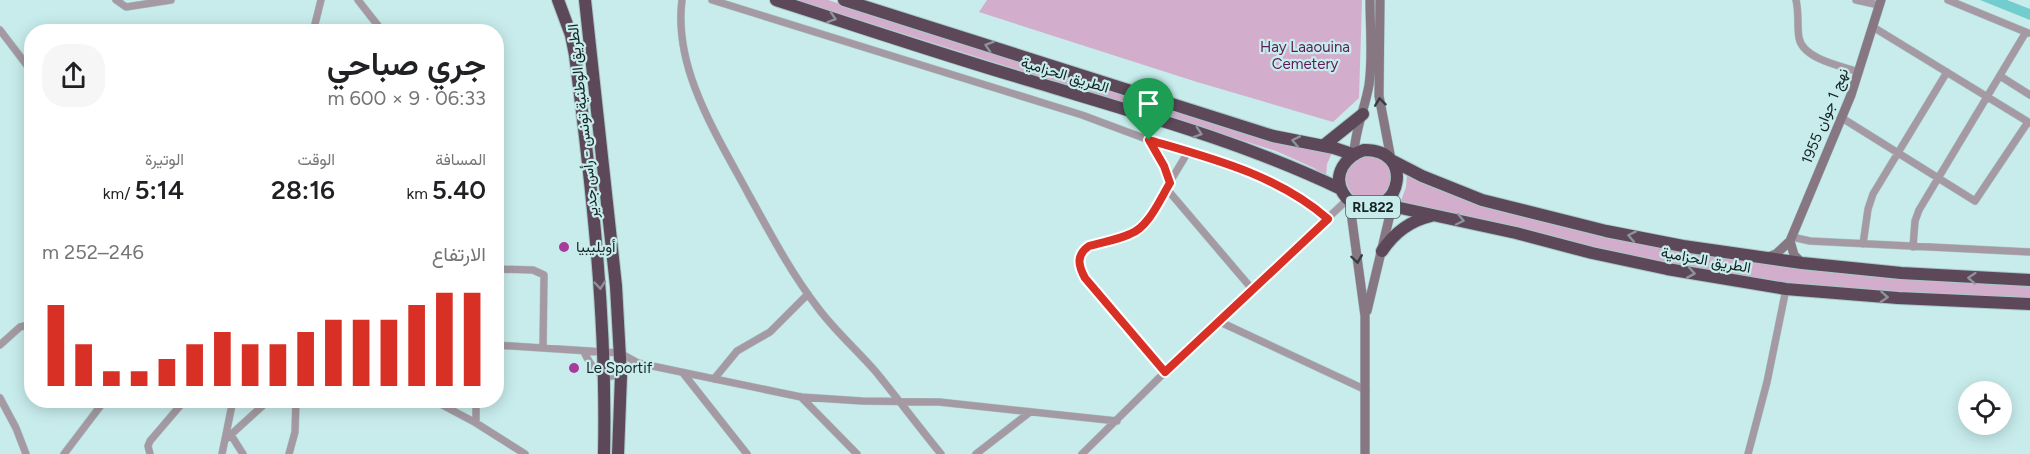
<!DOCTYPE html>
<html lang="ar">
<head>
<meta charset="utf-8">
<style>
  :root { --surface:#fff; --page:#f6f6f6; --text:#202124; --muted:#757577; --accent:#d93025 }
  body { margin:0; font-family:Figtree,Vazirmatn,sans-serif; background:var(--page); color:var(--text); direction:rtl; height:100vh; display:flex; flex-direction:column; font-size:22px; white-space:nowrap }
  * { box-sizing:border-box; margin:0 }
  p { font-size:20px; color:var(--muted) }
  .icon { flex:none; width:33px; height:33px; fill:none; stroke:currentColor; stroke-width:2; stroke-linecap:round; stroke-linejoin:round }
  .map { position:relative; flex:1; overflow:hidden; direction:ltr }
  .panel { position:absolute; left:24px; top:24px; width:480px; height:384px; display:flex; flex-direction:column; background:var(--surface); border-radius:24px; box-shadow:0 3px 15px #0003; direction:rtl }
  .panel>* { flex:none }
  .tools { position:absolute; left:1958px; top:381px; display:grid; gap:12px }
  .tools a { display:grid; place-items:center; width:54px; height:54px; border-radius:50%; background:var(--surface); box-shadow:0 3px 15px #0003; font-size:30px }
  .pin { position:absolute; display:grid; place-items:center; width:51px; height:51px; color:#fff; margin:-62px -26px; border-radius:50% 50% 50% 0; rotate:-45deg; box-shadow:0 0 6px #0007 }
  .pin .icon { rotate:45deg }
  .round { display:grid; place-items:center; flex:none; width:63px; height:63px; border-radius:24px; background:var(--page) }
  .head { display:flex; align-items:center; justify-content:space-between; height:102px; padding:0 18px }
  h1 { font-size:33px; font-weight:600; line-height:45px }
  .metrics { display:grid; grid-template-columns:repeat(3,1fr); gap:9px; height:102px; padding:6px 18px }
  .metrics div { display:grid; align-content:center }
  .metrics b { font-size:26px; font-weight:600 }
  .metrics small { font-size:16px; font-weight:400 }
  .metrics p { font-size:16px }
  .chart { height:168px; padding:12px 18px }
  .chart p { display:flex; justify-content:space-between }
  .chart svg { width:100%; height:108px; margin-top:6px; stroke:var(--accent); stroke-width:6 }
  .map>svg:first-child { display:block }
  .green { fill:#d3adcc }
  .water { fill:#71cdce }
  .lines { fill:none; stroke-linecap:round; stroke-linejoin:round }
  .street-casing { stroke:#a8c8c8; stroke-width:8 }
  .secondary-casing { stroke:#a8c8c8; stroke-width:10 }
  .highway-casing { stroke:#a8c8c8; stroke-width:14 }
  .street { stroke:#a59aa3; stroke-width:7 }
  .secondary { stroke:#867783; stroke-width:9 }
  .highway { stroke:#5c4859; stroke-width:12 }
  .oneway { stroke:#8d929b }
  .oneway2 { stroke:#383d40 }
  .route-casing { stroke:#fff; stroke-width:12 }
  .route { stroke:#d93025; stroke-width:8 }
  .poi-dot { fill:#a73b9b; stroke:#c8ecec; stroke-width:2 }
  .labels { text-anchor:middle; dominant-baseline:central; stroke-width:4.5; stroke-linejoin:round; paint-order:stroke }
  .shield { fill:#c8ecec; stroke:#4b6060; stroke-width:1.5 }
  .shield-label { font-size:14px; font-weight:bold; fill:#162424 }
  .park-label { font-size:15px; fill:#5c1c55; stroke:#c8ecec }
  .street-label { font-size:15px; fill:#162424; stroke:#c8ecec }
  .poi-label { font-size:15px; fill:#162424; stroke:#c8ecec; text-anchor:start }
</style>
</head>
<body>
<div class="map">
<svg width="2030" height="454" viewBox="0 0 2030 454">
  <rect width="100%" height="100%" fill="#c8ecec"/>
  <!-- green -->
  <path class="green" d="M796,0H828L1269,141L1332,153L1327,164L1326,177L1314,168L1276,151Z
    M987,0H1362L1359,98L1333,122L1197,82L979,12Z
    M1346 178a23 23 0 1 1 46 0a23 23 0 1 1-46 0Z
    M1407,174C1452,200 1503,211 1553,224C1713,265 1866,277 2030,285V301L1899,294L1759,280L1703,272L1399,206L1406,187Z"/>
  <!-- water -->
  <path class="water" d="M1980,0H2007L2030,9V20Z"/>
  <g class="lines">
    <!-- street casing -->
    <g class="street-casing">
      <path id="street" d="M116,0L126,7L171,0
        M358,0L383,32
        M682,0C673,69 718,137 749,195C770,233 791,273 818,308C835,331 857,350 876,372C898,399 919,427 941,454
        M712,0L1082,115L1149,140L1259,176L1296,195L1328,219
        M1796,0C1799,12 1797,26 1799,38C1803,59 1841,66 1859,72
        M1856,0L1879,5
        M1948,0L2028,33
        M1873,27L2030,123
        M0,30L32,72
        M313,32L321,0
        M2000,76L2030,95
        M1842,118L1975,201L2028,122
        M1149,140L1164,166L1170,183
        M1166,188L1252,289
        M1792,237L1810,241L2030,252
        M1863,244L1868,209L1873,194L1947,72
        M1913,247L1915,221L1919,210L2026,32
        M496,269L533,270L544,275L543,348
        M1218,321L1366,390
        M0,345L20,327L32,324
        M496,345L620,353L638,363L801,397L862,401L939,402L1117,421
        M584,352C599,383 612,382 638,363
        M1165,372L1085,278L1079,260L1084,249L1089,246L1131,234L1145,223L1188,152
        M683,373L747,454
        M714,379L737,351L770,332L808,294
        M801,397L857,454
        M0,398L16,428L26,454
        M433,400L476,423L525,454
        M476,423V400
        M231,435L243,454
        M225,440L269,400
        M64,454L105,400
        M150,454L148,446L150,441L185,400
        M222,454L233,400
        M289,454L295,432L296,400
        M976,454L1030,412
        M1082,454L1165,372L1348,199
        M1748,454L1767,382L1786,289"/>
    </g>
    <!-- secondary casing -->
    <g class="secondary-casing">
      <path id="secondary" d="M1380,0L1379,96L1391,159
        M1354,153C1355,130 1365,108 1369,85C1373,58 1370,27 1370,0
        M1352,202V220L1365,316V454
        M1790,241L1794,255L1802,263
        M1766,258L1776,254L1790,241L1851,95L1881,0
        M1367,311L1393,202"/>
    </g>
    <!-- highway casing -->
    <g class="highway-casing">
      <path id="highway" d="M558,0L571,35L575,55C592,188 607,320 604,454
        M585,0L616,286L621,376L618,454
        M776,0C860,27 943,55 1028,80C1133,112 1241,141 1341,189
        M844,0L1273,136L1334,148L1352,154
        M1323,146L1363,114
        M1364,150C1415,149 1401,216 1361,206C1354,205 1347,200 1343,193C1332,174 1346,156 1364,150Z
        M1393,161L1422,176L1482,200L1606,231L1683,246L1802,263L1901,273L2030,280
        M1382,204L1516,233L1592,253L1667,269L1786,289L1898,298L2030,304
        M1382,251C1394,233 1409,221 1431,216"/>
    </g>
    <!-- street -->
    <use href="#street" class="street"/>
    <!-- secondary -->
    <use href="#secondary" class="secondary"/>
    <!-- highway -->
    <use href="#highway" class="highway"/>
  </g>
  <!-- one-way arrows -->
  <defs><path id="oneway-chevron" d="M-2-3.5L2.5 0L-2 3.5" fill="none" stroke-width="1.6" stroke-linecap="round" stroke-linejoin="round" transform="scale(1.5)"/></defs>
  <g class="oneway">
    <use href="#oneway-chevron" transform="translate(832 18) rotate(18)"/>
    <use href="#oneway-chevron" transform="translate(989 46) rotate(-162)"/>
    <use href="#oneway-chevron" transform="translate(1198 133) rotate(18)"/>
    <use href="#oneway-chevron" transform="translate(1296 141) rotate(-169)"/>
    <use href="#oneway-chevron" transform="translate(1460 220) rotate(12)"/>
    <use href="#oneway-chevron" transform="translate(1632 236) rotate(-169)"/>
    <use href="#oneway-chevron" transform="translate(1691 273) rotate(10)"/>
    <use href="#oneway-chevron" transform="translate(1972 278) rotate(-176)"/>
    <use href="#oneway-chevron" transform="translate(600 285) rotate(85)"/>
    <use href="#oneway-chevron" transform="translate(1884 297) rotate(4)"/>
  </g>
  <g class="oneway2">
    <use href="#oneway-chevron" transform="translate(1380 102) rotate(-97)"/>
    <use href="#oneway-chevron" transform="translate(1357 259) rotate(82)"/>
  </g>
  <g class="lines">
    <!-- route casing -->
    <g class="route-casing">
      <path id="route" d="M1149,140C1211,158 1278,175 1328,219L1165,372L1085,278C1078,265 1076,255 1089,246C1103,242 1117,240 1130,234C1149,227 1160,199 1170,183L1164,166Z"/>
    </g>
    <!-- route -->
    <use href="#route" class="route"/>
  </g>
  <!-- markers -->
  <g class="poi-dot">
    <circle cx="564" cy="247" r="6"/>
    <circle cx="574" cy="368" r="6"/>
  </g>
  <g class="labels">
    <!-- shield labels -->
    <rect class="shield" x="1346" y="196" width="54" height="22" rx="4.5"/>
    <g class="shield-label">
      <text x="1373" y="207">RL822</text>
    </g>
    <!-- park labels -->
    <g class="park-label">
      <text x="1305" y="47">Hay Laaouina<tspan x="1305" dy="17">Cemetery</tspan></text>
    </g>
    <!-- street labels -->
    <g class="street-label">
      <text transform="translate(1065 75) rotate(17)">الطريق الحزامية</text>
      <text transform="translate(1825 116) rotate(-68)">نهج 1 جوان 1955</text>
      <text transform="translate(583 121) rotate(-96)">الطريق الوطنية تونس - رأس جدير</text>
      <text transform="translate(1706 260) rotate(10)">الطريق الحزامية</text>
    </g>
    <!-- poi labels -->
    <g class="poi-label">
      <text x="576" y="247">أويليبيا</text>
      <text x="586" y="368">Le Sportif</text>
    </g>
  </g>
</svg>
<div class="tools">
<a><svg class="icon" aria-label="locate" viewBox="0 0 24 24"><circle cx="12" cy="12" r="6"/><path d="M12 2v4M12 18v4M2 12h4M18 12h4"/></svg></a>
</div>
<div class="pin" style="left:1149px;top:140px;background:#1e9e55"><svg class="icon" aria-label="arrive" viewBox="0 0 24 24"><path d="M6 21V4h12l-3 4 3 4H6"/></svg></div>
<section class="panel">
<div class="head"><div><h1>جري صباحي</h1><p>06:33 · 9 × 600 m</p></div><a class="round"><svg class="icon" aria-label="share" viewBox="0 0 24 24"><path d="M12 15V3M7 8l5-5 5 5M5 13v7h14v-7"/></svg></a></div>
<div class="metrics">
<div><p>المسافة</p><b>5.40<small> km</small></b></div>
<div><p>الوقت</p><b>28:16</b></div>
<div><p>الوتيرة</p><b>5:14<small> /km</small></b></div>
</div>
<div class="chart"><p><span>الارتفاع</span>246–252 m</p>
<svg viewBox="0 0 160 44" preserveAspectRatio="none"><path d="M5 44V11M15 44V27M25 44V38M35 44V38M45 44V33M55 44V27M65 44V22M75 44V27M85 44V27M95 44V22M105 44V17M115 44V17M125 44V17M135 44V11M145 44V6M155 44V6"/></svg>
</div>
</section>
</div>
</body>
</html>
